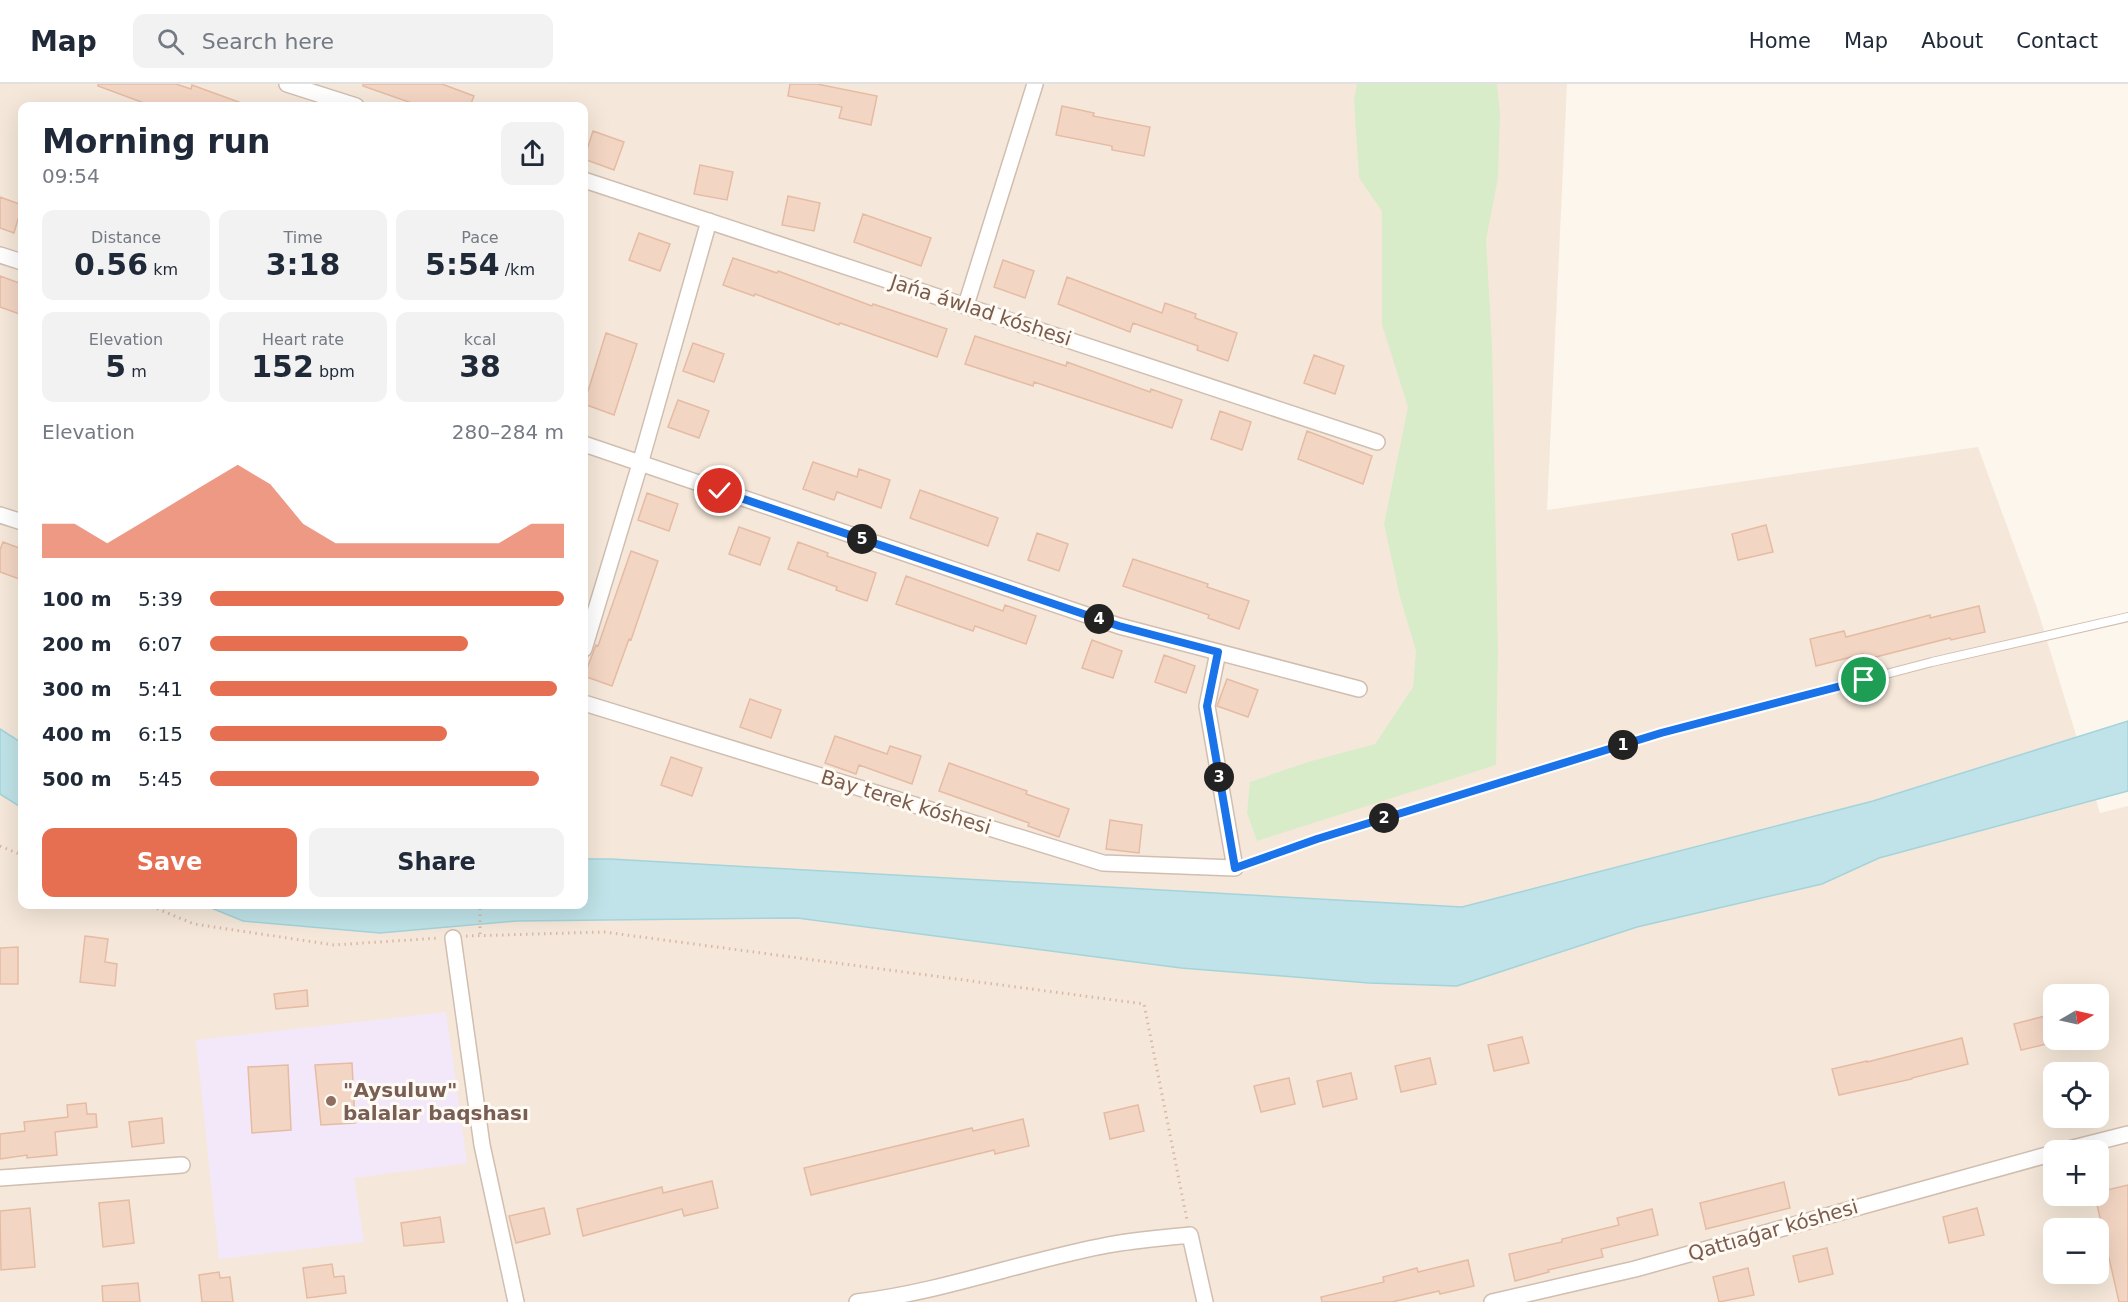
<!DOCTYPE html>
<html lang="en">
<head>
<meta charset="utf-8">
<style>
  :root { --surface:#fff; --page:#f2f2f3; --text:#1f2937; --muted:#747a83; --line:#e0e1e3; --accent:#e76f51 }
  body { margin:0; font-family:"DejaVu Sans",sans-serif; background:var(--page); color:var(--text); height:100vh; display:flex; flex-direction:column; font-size:22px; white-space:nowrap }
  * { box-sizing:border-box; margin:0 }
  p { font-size:20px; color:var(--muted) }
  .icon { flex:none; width:33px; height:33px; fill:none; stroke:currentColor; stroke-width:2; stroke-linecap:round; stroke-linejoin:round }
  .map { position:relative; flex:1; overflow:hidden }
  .details { position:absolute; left:18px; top:18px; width:570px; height:807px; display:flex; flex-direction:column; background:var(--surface); border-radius:12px; box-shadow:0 6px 24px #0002 }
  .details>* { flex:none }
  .needle { width:39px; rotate:81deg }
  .tools { position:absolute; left:2043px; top:900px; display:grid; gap:12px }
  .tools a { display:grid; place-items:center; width:66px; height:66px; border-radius:12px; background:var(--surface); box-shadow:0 6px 24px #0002; font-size:30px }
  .pin { position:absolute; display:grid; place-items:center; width:51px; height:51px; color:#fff; margin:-26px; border:3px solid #fff; border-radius:50%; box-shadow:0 2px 6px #0007 }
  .km { position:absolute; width:30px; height:30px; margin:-15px; border-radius:50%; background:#222; color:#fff; font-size:16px; line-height:30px; text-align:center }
  .round { display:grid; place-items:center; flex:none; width:63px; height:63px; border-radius:12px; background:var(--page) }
  .overview { display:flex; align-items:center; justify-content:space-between; height:102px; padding:0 24px }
  h1 { font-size:33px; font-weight:600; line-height:45px }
  .figures { display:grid; grid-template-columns:repeat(3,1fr); gap:9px; height:102px; padding:6px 24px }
  .figures div { display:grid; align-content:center; border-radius:12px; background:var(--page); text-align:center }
  .figures b { font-size:30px; font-weight:600 }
  .figures small { font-size:16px; font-weight:400 }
  .figures p { font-size:16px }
  .chart { height:168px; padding:12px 24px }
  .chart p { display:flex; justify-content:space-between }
  .chart svg { width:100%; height:108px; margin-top:6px; fill:var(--accent); opacity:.7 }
  .cta { display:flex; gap:12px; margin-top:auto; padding:12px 24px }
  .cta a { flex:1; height:69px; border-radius:12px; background:var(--accent); color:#fff; font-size:24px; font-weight:600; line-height:69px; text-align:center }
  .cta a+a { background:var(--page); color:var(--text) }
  ul { padding:0 24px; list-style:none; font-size:20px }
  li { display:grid; grid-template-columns:96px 72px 1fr; align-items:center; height:45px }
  li i { height:15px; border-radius:8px; background:var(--accent) }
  header { display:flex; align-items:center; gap:36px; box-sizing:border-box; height:84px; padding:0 30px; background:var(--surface); border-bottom:2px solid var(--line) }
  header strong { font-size:28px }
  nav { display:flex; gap:33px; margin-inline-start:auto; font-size:21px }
  .search { width:420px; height:54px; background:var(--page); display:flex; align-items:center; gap:15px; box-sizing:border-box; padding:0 21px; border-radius:12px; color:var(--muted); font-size:22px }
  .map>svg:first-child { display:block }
  .residential { fill:#f5e8da; fill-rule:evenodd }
  .education { fill:#f3e8fa }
  .green { fill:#d8ecc9 }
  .water { fill:#bfe3e8; stroke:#a5d3da; stroke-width:1.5 }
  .building { fill:#f3d5c3; stroke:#e6bba3; stroke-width:1.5 }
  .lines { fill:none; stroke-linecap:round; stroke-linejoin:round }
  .lane-casing { stroke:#d1beb0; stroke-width:10 }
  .street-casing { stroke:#d1beb0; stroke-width:18 }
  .path { stroke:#d9b8a5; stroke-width:3; stroke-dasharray:1.5 4.5; stroke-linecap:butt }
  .lane { stroke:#fff; stroke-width:8 }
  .street { stroke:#fff; stroke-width:15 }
  .route-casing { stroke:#fff; stroke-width:12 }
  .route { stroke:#1a73e8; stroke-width:8 }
  .education-dot { fill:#8d6e63; stroke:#fffaf3; stroke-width:2 }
  .labels { text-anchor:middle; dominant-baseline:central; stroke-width:6; stroke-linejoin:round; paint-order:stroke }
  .street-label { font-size:20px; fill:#7a5c4d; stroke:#fffaf3 }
  .education-label { font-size:20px; font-weight:bold; fill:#785e54; stroke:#fffaf3; text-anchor:start }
</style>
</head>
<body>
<header>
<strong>Map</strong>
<div class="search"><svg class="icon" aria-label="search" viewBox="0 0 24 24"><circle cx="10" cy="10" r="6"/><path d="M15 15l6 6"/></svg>Search here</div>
<nav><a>Home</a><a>Map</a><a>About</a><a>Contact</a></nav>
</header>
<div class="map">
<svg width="2128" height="1218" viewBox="0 0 2128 1218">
  <rect width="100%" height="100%" fill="#fdf6ec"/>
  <!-- residential -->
  <path class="residential" d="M0,0H1567L1547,426L1978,363L2037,524L2100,729L2128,722V1218H0ZM22,22H584V820H22ZM2054,910H2098V956H2054ZM2054,988H2098V1034H2054ZM2054,1066H2098V1112H2054ZM2054,1144H2098V1190H2054Z"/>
  <!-- education -->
  <path class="education" d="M446,928L467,1079L354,1094L364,1158L219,1175L196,956Z"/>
  <!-- green -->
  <path class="green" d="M1357,0H1497L1500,29L1498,94L1486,156L1492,260L1498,567L1496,681L1257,757L1247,729L1250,698L1308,678L1375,660L1413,603L1416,567L1400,513L1384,440L1408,323L1382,241V127L1359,94L1354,16Z"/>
  <!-- water -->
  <path class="water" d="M2128,637V707L1879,774L1822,800L1637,843L1457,902L1369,899L1181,884L797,834L516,837L380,849L243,837L204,821L584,820V775H611L1462,823L1873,717Z
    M0,645L22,659V724L0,710Z"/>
  <!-- building -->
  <path class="building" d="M98,0H176L191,5L192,1L247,21V22H152L98,2Z
    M363,0H442L474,12L470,22H420L363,2Z
    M790,0H817L877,12L871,41L839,34L842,23L788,12Z
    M1062,22L1094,29L1093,32L1150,43L1144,72L1112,66V62L1056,51Z
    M593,47L624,58L614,86L584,75Z
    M700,81L733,88L727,116L694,110Z
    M788,112L820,119L814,147L782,141Z
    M0,113L22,121L14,149L0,144Z
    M863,130L931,154L921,182L854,158Z
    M639,149L670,160L660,187L629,176Z
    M733,174L777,189L778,187L872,222L873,220L947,245L937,273L840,239L839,241L755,210L754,212L723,201Z
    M1003,176L1034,187L1025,214L994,203Z
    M0,192L22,200V231L0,223Z
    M1067,193L1162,229L1165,219L1196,230L1195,234L1237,249L1228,277L1197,266L1198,262L1133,239L1130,248L1058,220Z
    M606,249L637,260L614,331L584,320Z
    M975,252L1066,282L1067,278L1150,308L1151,305L1182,316L1172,344L1034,298L1033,302L965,280Z
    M693,259L724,270L714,298L683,287Z
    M1314,271L1344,282L1335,310L1304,299Z
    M678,316L709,327L699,354L668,343Z
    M1220,327L1251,338L1242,366L1211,355Z
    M1307,347L1372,372L1363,400L1298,375Z
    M813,378L857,393L859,385L890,396L881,424L837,408L834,416L803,405Z
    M920,406L998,434L988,462L910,434Z
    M647,409L678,420L669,447L638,436Z
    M1766,441L1773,468L1738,476L1732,450Z
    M739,443L770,454L760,481L729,470Z
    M1037,449L1068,460L1059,487L1028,476Z
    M3,458L22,465V496L0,488V466Z
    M798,458L828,469L827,472L876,489L867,517L836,506L837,503L788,485Z
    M631,467L658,477L631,556L629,555L612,602L584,592L596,561L598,562Z
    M1133,475L1208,500L1207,503L1249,517L1239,545L1208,534L1209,531L1123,502Z
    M906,492L1003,527L1005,521L1036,532L1026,560L975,542L973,547L896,520Z
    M1979,522L1985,548L1951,556L1950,554L1864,576L1863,570L1816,582L1810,555L1844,547L1846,553L1930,531V534Z
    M1092,556L1122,567L1113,594L1082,584Z
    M1164,571L1195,582L1186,609L1155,598Z
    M1227,595L1258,606L1248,633L1217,622Z
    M750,615L781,626L771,654L740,643Z
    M835,652L887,670L890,662L921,672L912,700L859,681L856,690L825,679Z
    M671,673L702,684L692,712L661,701Z
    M949,679L1027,707L1026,710L1069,725L1059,753L1028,742L1029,739L939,707Z
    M1110,736L1142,741L1139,769L1106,765Z
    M85,852L108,855L105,878L117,880L115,902L80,898Z
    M18,863V900H0V864Z
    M307,906L308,922L276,925L274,910Z
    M2049,931L2055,958L2021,966L2014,940Z
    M1522,953L1529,979L1494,987L1488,961Z
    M1962,954L1968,980L1912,994V995L1839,1011L1832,985L1867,977V978Z
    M1430,974L1436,1000L1401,1008L1395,982Z
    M352,979L355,1039L321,1041L315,981Z
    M288,981L291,1046L252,1049L248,983Z
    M1351,989L1357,1015L1323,1023L1317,997Z
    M1289,994L1295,1020L1261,1028L1254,1002Z
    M86,1019L87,1030H96L97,1043L55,1048L57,1071L27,1074V1071L0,1075V1050L25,1047L24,1038L68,1033L67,1021Z
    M1138,1021L1144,1047L1110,1055L1104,1029Z
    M162,1034L164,1059L132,1063L129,1038Z
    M1023,1035L1029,1062L995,1070L994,1066L811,1111L804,1084L972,1044L973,1047Z
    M712,1097L718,1124L684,1132L682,1125L583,1152L577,1125L662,1103L663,1109Z
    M1784,1098L1790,1124L1706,1145L1700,1119Z
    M2128,1101V1218H2119L2095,1112H2098V1108Z
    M129,1116L134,1159L103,1163L99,1119Z
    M30,1124L35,1183L1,1186L0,1127Z
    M544,1124L550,1150L516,1159L509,1132Z
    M1977,1124L1984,1151L1949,1159L1943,1133Z
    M1652,1125L1658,1151L1601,1165L1603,1173L1548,1186L1549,1188L1515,1197L1509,1170L1562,1158V1155L1619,1141L1617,1134Z
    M440,1133L444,1158L404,1162L401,1139Z
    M1827,1164L1833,1190L1799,1198L1793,1172Z
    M1468,1176L1474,1202L1440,1210L1439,1207L1392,1218H1322L1321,1213L1384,1198L1383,1193L1417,1184L1418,1188Z
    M332,1180L334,1193L344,1192L346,1209L307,1214L303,1184Z
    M1748,1184L1754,1211L1719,1218L1713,1193Z
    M219,1188L220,1194L230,1193L233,1218H202L199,1191Z
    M138,1199L140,1218H103L102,1202Z"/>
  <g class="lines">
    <!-- lane casing -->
    <g class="lane-casing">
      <path id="lane" d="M1235,784L1317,755L1661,649L1932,578L2128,533"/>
    </g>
    <!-- street casing -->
    <g class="street-casing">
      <path id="street" d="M287,0L356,22
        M584,96L1377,358
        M0,171L22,178
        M966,221L1035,0
        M584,360L1119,542L1359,605
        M0,431L22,438
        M584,565L640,380L709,137
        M584,619L1103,779L1235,784L1207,622L1218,568
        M453,854L482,1061L516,1218
        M2065,1066L2128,1050
        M0,1094L182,1081
        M857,1218C942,1208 1023,1177 1108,1161C1134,1156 1163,1154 1190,1151L1205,1218
        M1492,1218L1635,1185L2054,1069"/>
    </g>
    <!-- path -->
    <path class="path" d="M0,762L22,771
      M146,820L194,840L334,861L439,854
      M480,850V820
      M466,852L604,848L1144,920L1187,1136"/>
    <!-- lane -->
    <use href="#lane" class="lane"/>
    <!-- street -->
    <use href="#street" class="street"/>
  </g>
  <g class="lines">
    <!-- route casing -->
    <g class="route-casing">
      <path id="route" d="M720,407L1119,542L1218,568L1207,622L1235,784L1317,755L1661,649L1864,596"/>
    </g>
    <!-- route -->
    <use href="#route" class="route"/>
  </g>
  <!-- markers -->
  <circle class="education-dot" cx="331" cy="1017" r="6"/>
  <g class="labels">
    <!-- street labels -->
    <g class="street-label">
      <text transform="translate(981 226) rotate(18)">Jańa áwlad kóshesi</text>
      <text transform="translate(906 718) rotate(17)">Bay terek kóshesi</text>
      <text transform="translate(1773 1146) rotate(-16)">Qattıaǵar kóshesi</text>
    </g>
    <!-- education labels -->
    <g class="education-label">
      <text x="343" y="1006">"Aysuluw"<tspan x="343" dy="23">balalar baqshası</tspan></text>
    </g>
  </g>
</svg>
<div class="tools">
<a><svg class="needle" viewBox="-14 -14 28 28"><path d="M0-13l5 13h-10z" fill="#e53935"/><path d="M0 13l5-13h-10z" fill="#747a83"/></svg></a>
<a><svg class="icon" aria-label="locate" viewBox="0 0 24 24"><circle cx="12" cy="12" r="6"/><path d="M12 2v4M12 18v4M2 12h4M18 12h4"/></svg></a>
<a>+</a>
<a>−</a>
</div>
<div class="pin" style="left:1864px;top:596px;background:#1e9e55"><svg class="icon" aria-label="arrive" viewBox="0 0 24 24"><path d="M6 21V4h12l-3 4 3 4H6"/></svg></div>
<div class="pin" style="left:720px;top:407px;background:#d93025"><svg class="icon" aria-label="check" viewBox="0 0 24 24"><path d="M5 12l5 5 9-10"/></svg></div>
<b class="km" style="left:1623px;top:661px">1</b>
<b class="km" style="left:1384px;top:734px">2</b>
<b class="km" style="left:1219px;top:693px">3</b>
<b class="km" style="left:1099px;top:535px">4</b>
<b class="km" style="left:862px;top:455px">5</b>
<section class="details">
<div class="overview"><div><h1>Morning run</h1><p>09:54</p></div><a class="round"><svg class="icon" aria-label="share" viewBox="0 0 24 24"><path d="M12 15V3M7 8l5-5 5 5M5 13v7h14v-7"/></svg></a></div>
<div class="figures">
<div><p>Distance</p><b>0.56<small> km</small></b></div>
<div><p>Time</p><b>3:18</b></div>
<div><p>Pace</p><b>5:54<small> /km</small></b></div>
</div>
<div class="figures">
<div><p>Elevation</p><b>5<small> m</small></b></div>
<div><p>Heart rate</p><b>152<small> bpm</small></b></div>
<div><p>kcal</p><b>38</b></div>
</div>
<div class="chart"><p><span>Elevation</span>280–284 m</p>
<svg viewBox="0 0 160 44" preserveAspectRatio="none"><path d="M0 44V30L10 30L20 38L30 30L40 22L50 14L60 6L70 14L80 30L90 38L100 38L110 38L120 38L130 38L140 38L150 30L160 30V44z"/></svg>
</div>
<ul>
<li><b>100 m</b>5:39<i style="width:100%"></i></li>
<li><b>200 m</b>6:07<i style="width:73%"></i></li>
<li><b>300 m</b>5:41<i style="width:98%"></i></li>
<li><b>400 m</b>6:15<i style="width:67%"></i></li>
<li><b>500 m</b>5:45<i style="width:93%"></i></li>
</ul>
<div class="cta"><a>Save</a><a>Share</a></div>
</section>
</div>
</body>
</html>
